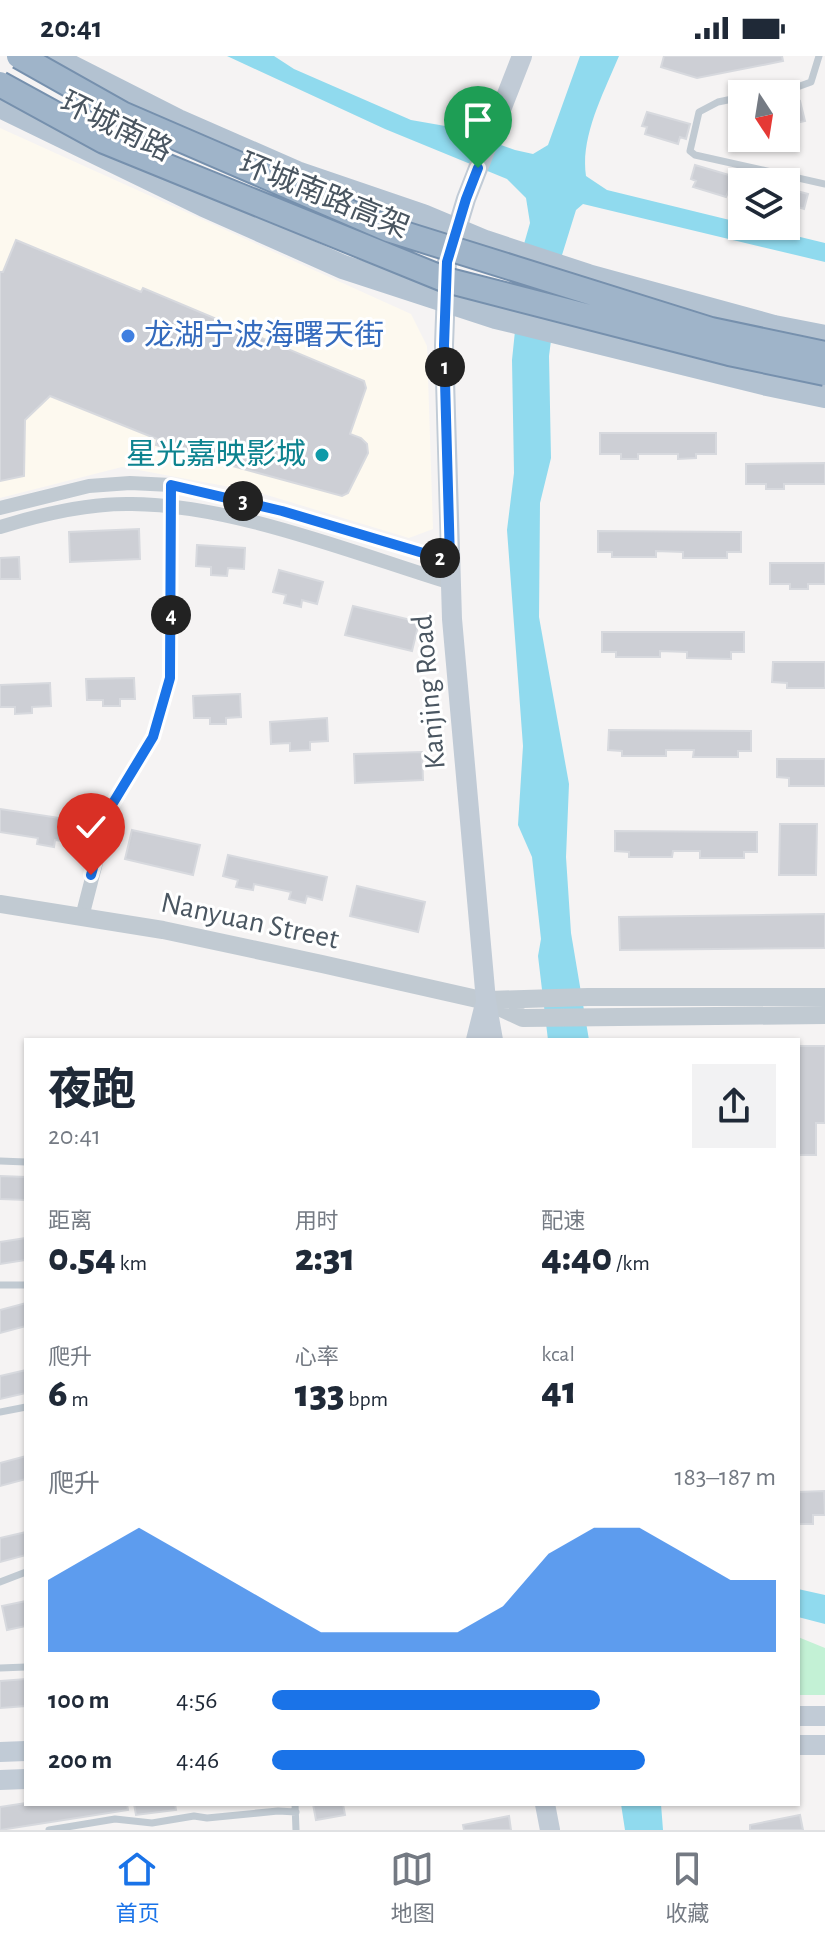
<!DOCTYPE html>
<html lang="zh">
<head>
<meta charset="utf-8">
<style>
  :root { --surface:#fff; --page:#f2f2f3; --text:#1f2937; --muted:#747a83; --line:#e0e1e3; --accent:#1a73e8 }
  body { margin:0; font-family:"Alegreya Sans","Noto Sans SC",sans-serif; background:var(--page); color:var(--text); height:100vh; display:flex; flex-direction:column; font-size:30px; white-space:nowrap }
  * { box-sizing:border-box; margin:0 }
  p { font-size:26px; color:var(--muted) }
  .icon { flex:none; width:44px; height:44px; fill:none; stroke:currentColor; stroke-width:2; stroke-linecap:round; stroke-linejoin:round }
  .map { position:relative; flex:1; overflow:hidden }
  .panel { position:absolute; left:24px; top:982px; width:776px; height:768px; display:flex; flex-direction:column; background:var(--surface); border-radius:0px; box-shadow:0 2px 6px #0004 }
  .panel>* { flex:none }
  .needle { width:52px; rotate:168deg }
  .controls { position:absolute; left:728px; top:24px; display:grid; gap:16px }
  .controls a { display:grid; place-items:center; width:72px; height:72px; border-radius:0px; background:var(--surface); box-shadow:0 2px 6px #0004; font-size:40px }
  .pin { position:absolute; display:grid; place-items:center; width:68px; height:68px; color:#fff; margin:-82px -34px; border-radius:50% 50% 50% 0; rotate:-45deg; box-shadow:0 0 8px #0007 }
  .pin .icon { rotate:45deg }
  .km { position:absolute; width:40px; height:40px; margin:-20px; border-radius:50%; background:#222; color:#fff; font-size:22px; line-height:40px; text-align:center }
  .round { display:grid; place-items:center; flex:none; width:84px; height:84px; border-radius:0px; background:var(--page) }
  .summary { display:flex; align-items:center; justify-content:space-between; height:136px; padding:0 24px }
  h1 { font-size:44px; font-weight:800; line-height:60px }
  .metrics { display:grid; grid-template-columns:repeat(3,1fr); gap:12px; height:136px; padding:8px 24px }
  .metrics div { display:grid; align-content:center }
  .metrics b { font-size:40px; font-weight:800 }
  .metrics small { font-size:22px; font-weight:400 }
  .metrics p { font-size:22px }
  .chart { height:224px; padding:16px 24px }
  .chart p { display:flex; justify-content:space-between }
  .chart svg { width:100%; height:144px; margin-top:8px; fill:var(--accent); opacity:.7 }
  ul { padding:0 24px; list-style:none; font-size:26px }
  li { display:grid; grid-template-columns:128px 96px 1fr; align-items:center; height:60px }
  li i { height:20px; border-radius:10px; background:var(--accent) }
  .status { display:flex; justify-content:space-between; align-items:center; height:56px; padding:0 40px; background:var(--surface); direction:ltr }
  .status svg { height:22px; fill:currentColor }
  .menu { display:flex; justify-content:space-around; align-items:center; height:112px; border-top:2px solid var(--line); background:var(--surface); font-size:22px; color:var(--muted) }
  .menu a { display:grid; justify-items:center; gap:4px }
  .menu .on { color:var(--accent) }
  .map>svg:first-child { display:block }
  .commercial { fill:#fdf9ef }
  .green { fill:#c3f1d5 }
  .water { fill:#90daee }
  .building { fill:#cdcfd5; stroke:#d7d9de; stroke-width:2 }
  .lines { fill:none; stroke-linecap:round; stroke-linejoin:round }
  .service { stroke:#c1cad2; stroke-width:7 }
  .minor { stroke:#c1cad2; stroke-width:14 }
  .tertiary { stroke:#c1cad2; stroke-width:18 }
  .secondary { stroke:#c1cbd6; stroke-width:20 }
  .primary { stroke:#b3c2d1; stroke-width:24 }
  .trunk-bridge-casing { stroke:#7690ad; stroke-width:28; stroke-linecap:butt }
  .trunk-bridge { stroke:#9fb4c9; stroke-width:24 }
  .route-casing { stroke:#fff; stroke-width:16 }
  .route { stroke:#1a73e8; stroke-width:10 }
  .shop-dot { fill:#3f7fe0; stroke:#fff; stroke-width:3 }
  .culture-dot { fill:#0f9aa8; stroke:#fff; stroke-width:3 }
  .labels { text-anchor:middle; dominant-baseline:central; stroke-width:6; stroke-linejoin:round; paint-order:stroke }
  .street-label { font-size:30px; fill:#4a5661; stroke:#fff }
  .shop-label { font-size:30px; fill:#366cbe; stroke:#fff; text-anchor:start }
  .culture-label { font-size:30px; fill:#0d838f; stroke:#fff; text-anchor:end }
</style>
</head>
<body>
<div class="status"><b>20:41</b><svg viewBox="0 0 49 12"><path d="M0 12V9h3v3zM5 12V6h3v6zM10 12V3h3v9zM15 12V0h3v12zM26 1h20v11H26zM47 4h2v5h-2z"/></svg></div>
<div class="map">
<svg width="825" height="1774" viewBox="0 0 825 1774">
  <rect width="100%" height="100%" fill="#f5f3f3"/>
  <!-- commercial -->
  <path class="commercial" d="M0,72L411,258L427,290L433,473L409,482L257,436L122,411L0,442Z"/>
  <!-- green -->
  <path class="green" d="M798,1581L825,1592V1639H798Z"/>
  <!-- water -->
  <path class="water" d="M227,0H274L294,13L411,64L451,71L515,94L533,98L548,89L580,0H619C604,36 580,81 586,120L607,134L742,167V170H755L825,187V206L583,148L576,154L562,199L549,300L551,402L540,447L539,561L569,728L566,801L571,877L589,984H548L538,900L541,883L532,801L518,769L523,690L507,474L514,417L512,304L524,188L530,167L526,142L507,123L385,73Z
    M798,1533L825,1539V1568L798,1561Z
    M621,1748H661L663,1774H625Z"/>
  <!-- building -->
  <path class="building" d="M664,0H782L783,5L697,22L661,11Z
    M800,45L805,65L786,69V48Z
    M647,56L690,68L686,83L680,81L678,88L645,78L647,71L642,70Z
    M695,109L739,122L734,136L729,134L726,141L693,131L696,125L691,123Z
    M786,132L808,138L804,153L798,151L796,158L786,155Z
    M16,184L141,236L143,232L364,325L366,332L350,378L361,382L367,388L368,397L348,437L342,440L156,389L157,383L50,340L25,364L24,420L0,425V216H3Z
    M600,377H716V398H696V402L678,403V398H638V403H621V398H600Z
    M825,407V428H784V433H766V428H746V408Z
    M139,473L140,503L70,506L69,476Z
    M598,475L741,476V496H727V502H683V496L656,495V501H612V496H598Z
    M197,489L245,492L244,513L228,512L227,520L211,519V511L196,510Z
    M19,501L20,523H0V502Z
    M770,507H825V528H808V533H790V528H770Z
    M279,514L323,526L317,548L302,544L301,551L284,547L286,539L273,536Z
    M353,550L419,566L412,595L345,579Z
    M602,576H744V596H731V603L687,602V596L660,595V601H616V596H602Z
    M773,606H825V632H787V627L772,626Z
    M134,622L135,643H120V650H103V644H87L86,623Z
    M50,627L51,650L32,651V657L15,658V651H0V629Z
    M240,638L241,661L226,662V668H210V662H194L193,640Z
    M327,662L328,685L310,686V694L290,695V687L271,688L270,666Z
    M609,674L751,675V695H738V701H693L694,694H666V700H622V695L608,694Z
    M422,696L423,724L355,727L354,698Z
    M777,703H825V730H789V722L777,721Z
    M0,753L73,764L70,786L55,784L54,791L37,788L38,782L0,776Z
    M780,768H817L816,819H779Z
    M132,774L200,789L193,819L125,803Z
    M615,775L757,776V796H744V802H700V795H673L672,801H629V796L615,795Z
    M228,799L327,821L322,844L307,840L305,847L289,843L291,836L254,828L253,834L236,831L238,824L223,820Z
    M357,830L425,846L418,876L350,860Z
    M825,858V892L620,894L619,861Z
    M798,990H825V1067H816V1099H798Z
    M0,1120L26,1121V1144L0,1143Z
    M26,1182V1204L0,1208V1186Z
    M26,1247V1270L0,1277V1254Z
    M26,1314V1337L0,1343V1320Z
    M26,1400V1423L0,1430V1407Z
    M824,1435L825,1459H813V1468H798V1436Z
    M26,1476V1499L0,1506V1482Z
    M26,1545V1570L7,1574L2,1550Z
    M26,1623V1650L0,1652V1625Z
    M26,1747L127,1748L128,1754L0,1774V1751Z
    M134,1748H175L176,1754L136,1759Z
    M313,1748H343L345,1759L316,1764Z
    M800,1759L803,1774H750V1769Z
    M509,1760L511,1774H464L463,1769Z"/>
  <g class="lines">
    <!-- service -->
    <path class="service" d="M760,38L800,30L811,26L819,0
      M742,41L718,46L699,56L690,95L695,99L825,128
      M0,1105L26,1106
      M0,1229H26
      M0,1356L26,1351
      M0,1526L26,1516
      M0,1612L26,1611
      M295,1748L296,1774
      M49,1774L115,1763L152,1767L194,1760L207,1762L278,1755L296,1756"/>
    <!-- minor -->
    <path class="minor" d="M0,452L89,430L130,427L171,429L282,455L450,505
      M0,471C42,458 87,447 132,448C234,449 353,497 451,527
      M82,861L110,752L153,681L170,622L171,441"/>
    <!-- tertiary -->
    <path class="tertiary" d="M0,848L163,874L322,908L486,945L523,962L825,959
      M489,944L588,941H825"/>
    <!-- secondary -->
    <path class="secondary" d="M476,984L484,952
      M493,984L486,945L452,563L444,289L447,206L466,143L522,0
      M798,1660H825
      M798,1689H825
      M0,1696L26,1695
      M0,1724L26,1723
      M545,1748L550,1774"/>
    <!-- primary -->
    <path class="primary" d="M50,0L178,65L297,117L423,160L485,186L588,220L774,271L825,281
      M0,50L204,149L343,211L496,261L767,328L825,340"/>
    <!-- trunk-bridge casing -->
    <g class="trunk-bridge-casing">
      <path id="trunk-bridge" d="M19,0L122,58L388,173L711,274L825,298
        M0,28L104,85L446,224L729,297L825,317"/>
    </g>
    <!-- trunk-bridge -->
    <use href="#trunk-bridge" class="trunk-bridge"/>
  </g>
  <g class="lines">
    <!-- route casing -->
    <g class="route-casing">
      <path id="route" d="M91,819L110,752L153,681L170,622L171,429L282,455L450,505L444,289L447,206L466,143L478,112"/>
    </g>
    <!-- route -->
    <use href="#route" class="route"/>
  </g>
  <!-- markers -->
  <circle class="shop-dot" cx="128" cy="280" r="8"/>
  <circle class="culture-dot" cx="322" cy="399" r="8"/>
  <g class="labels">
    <!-- street labels -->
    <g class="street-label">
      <text transform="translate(116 71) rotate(26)">环城南路</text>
      <text transform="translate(324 140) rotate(22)">环城南路高架</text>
      <text transform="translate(429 636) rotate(-95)">Kanjing Road</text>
      <text transform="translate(250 865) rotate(12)">Nanyuan Street</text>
    </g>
    <!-- shop labels -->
    <g class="shop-label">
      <text x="144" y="280">龙湖宁波海曙天街</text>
    </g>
    <!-- culture labels -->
    <g class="culture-label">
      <text x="306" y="399">星光嘉映影城</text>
    </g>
  </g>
</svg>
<div class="controls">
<a><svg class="needle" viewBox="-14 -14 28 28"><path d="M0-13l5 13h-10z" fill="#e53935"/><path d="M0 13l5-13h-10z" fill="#747a83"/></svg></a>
<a><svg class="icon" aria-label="layers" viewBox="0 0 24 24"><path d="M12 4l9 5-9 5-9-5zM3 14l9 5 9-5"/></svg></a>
</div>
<div class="pin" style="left:478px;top:112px;background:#1e9e55"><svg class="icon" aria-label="arrive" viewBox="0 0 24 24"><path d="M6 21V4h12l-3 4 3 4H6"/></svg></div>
<div class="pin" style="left:91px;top:819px;background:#d93025"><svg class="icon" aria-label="check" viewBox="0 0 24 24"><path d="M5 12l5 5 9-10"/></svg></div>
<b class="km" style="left:445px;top:311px">1</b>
<b class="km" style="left:440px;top:502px">2</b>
<b class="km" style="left:243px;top:445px">3</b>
<b class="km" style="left:171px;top:559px">4</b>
<section class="panel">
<div class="summary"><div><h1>夜跑</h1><p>20:41</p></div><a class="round"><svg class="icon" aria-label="share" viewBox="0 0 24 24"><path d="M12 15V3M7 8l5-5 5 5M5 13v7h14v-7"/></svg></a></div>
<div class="metrics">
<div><p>距离</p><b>0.54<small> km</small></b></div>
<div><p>用时</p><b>2:31</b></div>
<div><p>配速</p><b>4:40<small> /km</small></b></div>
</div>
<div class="metrics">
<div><p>爬升</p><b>6<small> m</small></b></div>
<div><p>心率</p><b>133<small> bpm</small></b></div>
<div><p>kcal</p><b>41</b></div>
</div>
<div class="chart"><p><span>爬升</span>183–187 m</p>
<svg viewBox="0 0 160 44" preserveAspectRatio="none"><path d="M0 44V22L10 14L20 6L30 14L40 22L50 30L60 38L70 38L80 38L90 38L100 30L110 14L120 6L130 6L140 14L150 22L160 22V44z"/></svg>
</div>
<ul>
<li><b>100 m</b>4:56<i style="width:65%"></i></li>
<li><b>200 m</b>4:46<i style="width:74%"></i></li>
</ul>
</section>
</div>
<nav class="menu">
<a class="on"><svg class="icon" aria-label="home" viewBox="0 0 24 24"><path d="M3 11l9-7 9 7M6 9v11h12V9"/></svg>首页</a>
<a><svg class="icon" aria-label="map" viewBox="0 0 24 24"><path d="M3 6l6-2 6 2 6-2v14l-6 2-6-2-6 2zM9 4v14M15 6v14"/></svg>地图</a>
<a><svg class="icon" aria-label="saved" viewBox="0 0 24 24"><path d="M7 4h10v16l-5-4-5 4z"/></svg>收藏</a>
</nav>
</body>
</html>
